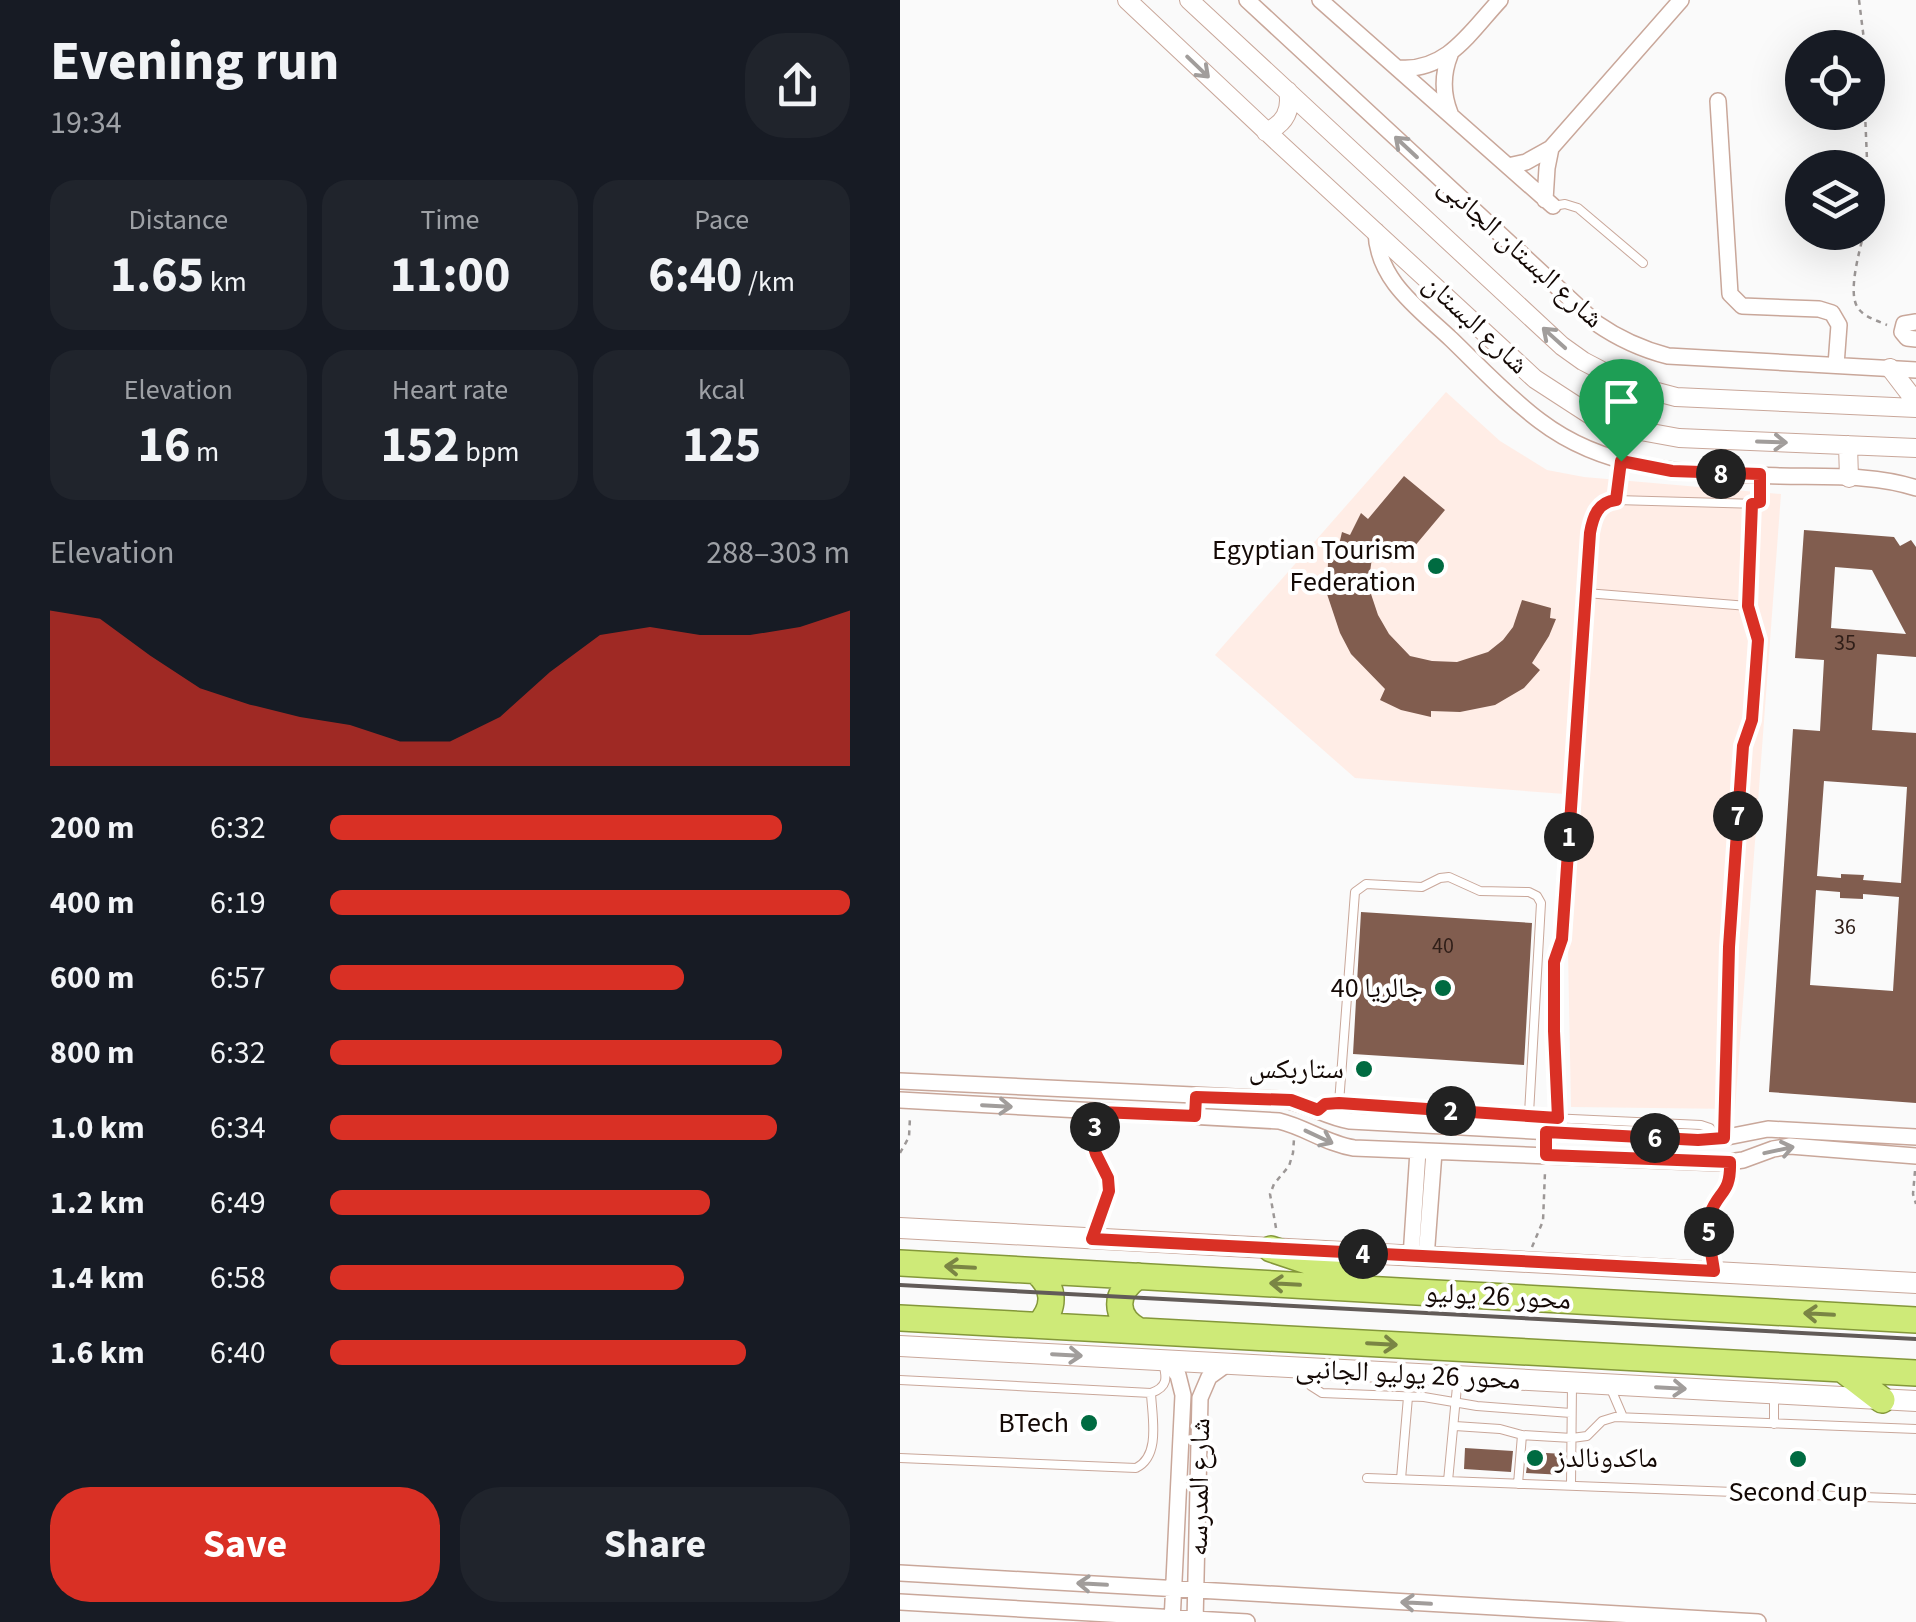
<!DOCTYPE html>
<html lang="en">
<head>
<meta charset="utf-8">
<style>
  :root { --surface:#171b24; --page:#20242c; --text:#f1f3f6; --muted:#9ea1a6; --accent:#d93025 }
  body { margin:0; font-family:"Source Sans 3","Noto Naskh Arabic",sans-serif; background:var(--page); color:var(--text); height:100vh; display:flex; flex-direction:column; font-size:38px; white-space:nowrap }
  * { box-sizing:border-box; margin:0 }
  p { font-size:32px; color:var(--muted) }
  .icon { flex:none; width:55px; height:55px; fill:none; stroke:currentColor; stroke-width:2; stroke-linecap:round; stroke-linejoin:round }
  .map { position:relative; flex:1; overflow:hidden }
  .details { display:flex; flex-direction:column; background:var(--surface); width:900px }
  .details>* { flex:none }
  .buttons { position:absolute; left:885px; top:30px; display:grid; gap:20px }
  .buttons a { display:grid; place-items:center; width:100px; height:100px; border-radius:50%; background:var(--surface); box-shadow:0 10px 40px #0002; font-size:50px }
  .pin { position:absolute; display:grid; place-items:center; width:85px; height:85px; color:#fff; margin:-102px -42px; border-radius:50% 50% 50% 0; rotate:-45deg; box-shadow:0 0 10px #0007 }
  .pin .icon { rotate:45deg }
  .km { position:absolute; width:50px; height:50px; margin:-25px; border-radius:50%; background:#222; color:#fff; font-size:28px; line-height:50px; text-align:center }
  .round { display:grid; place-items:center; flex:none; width:105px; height:105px; border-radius:40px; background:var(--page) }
  .summary { display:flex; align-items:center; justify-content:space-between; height:170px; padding:0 50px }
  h1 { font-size:55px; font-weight:700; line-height:75px }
  .stats { display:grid; grid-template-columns:repeat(3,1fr); gap:15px; height:170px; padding:10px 50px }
  .stats div { display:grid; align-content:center; border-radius:25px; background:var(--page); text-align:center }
  .stats b { font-size:50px; font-weight:700 }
  .stats small { font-size:28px; font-weight:400 }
  .stats p { font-size:28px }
  .chart { height:280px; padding:20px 50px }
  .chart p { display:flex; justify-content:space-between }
  .chart svg { width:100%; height:180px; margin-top:10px; fill:var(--accent); opacity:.7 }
  .action { display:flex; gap:20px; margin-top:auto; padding:20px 50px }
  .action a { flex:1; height:115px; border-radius:40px; background:var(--accent); color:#fff; font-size:40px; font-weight:700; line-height:115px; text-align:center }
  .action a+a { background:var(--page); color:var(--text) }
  ul { padding:0 50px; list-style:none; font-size:32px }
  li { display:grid; grid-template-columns:160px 120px 1fr; align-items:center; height:75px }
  li i { height:25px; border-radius:12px; background:var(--accent) }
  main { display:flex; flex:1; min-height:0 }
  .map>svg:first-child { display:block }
  .built { fill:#ffede6 }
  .building { fill:#815d4f; fill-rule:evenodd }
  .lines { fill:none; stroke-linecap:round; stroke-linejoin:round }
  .service-casing { stroke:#c9a79a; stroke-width:10 }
  .minor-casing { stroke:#c9a79a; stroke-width:18 }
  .tertiary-casing { stroke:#c9a79a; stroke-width:20 }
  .secondary-casing { stroke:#c9a79a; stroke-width:22 }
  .trunk-casing { stroke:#84973a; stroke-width:28 }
  .path { stroke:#9c9796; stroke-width:2.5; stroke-dasharray:5 5; stroke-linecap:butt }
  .service { stroke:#fff; stroke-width:8 }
  .minor { stroke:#fff; stroke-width:15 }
  .tertiary { stroke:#fff; stroke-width:18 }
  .secondary { stroke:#fff; stroke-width:20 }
  .trunk { stroke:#ceea78; stroke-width:25 }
  .rail { stroke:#625b58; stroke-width:4 }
  .oneway { stroke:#a19d9b }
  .oneway2 { stroke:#7a8544 }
  .route-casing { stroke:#fff; stroke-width:20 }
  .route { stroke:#d93025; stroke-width:12 }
  .poi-dot { fill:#006b41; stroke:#fff; stroke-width:4 }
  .labels { text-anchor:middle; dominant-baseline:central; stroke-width:8; stroke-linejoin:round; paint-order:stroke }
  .number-label { font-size:22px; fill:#2f1e18 }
  .street-label { font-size:28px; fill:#140905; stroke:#fff }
  .poi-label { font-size:28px; fill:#140905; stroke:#fff; text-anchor:end }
</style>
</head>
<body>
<main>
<section class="details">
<div class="summary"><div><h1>Evening run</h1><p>19:34</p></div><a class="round"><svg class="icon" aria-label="share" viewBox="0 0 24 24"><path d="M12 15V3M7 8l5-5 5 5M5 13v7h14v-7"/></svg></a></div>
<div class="stats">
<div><p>Distance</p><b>1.65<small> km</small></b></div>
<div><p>Time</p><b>11:00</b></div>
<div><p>Pace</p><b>6:40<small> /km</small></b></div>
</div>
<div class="stats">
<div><p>Elevation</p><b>16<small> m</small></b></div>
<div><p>Heart rate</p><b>152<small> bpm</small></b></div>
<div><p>kcal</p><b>125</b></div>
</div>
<div class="chart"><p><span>Elevation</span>288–303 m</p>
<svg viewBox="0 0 160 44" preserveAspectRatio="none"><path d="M0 44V6L10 8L20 17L30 25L40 29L50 32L60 34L70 38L80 38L90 32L100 21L110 12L120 10L130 12L140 12L150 10L160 6V44z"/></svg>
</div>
<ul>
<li><b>200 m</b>6:32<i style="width:87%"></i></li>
<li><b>400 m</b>6:19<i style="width:100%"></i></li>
<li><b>600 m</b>6:57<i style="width:68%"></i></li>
<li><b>800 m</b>6:32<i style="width:87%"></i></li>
<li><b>1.0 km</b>6:34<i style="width:86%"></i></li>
<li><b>1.2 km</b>6:49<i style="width:73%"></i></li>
<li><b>1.4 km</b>6:58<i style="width:68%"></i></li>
<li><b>1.6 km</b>6:40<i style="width:80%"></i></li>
</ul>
<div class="action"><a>Save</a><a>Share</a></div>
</section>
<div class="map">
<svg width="1016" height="1622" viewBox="0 0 1016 1622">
  <rect width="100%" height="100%" fill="#fafafa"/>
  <!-- built -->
  <path class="built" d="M546,392L600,441L647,470L684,477L881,494L835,1109L671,1107L665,794L455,778L315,655Z"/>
  <!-- building -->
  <path class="building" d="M504,476L545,510L503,560L485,543L481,560L472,558L470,572L471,594L478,615L489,634L510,656L532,661L557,662L588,652L603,640L613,627L622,600L651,608L650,618L656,619L649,636L632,663L640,670L624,688L595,705L560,712L531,711V717L501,710L480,700L485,689L451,654L440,633L427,594L428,562L432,563L433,548L438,549L442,532L450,535L461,513L468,519Z
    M904,530L994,537L1000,546L1011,540L1016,547V657L977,654L972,730L1016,733V1103L869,1092L893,729L920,731L924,660L895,658ZM935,567L972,570L1006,634L931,628ZM924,781L1007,787L1001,883L963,880L964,875L941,874V878L917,876ZM916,890L940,892V898L963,899V894L999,897L993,991L910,985Z
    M461,912L632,923L624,1065L453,1054Z
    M565,1448L613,1451L611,1472L564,1469Z
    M629,1452L664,1454V1475L626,1473Z"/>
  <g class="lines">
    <!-- service casing -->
    <g class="service-casing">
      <path id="service" d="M653,206L665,204L678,208L743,263
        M716,500L721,461
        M686,593L848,606
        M439,1103L455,892L466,884L522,887L540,878L549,877L580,891L629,892L637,896L641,903L628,1131
        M418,1110L425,1104L439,1103L629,1117L801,1125L810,1128L817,1139
        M658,1133L659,1102L654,1031L655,962L662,939L692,522C697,509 702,501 716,500L859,504L860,501V476
        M824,1138L829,947L843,746L851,720L858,640L848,606L852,504
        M402,1372L411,1386L422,1393L524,1397L577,1406L671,1413
        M0,1380L251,1393C268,1387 267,1378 263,1363
        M711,1389L723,1417
        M874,1424V1394
        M555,1426L600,1429L622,1435L672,1438L687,1436L702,1421L715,1417L1016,1429
        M0,1458L236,1468C261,1456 252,1417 251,1393
        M467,1478L1016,1499
        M501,1479L508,1397
        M548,1481L558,1376
        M618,1484L622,1435
        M671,1485L672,1384"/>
    </g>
    <!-- minor casing -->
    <g class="minor-casing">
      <path id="minor" d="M347,0L696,323C719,339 741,349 768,356L1016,370
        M420,0L653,206
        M499,68C547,72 571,31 600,0
        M818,101L830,294L842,306L919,309L932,313L939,325L936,365
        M550,113C542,93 542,75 550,55
        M608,166L626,162L651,148L781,0
        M645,200L647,168L651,148
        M476,231C477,280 518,308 551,339C580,367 608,397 640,421C711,475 796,473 880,476C924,477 974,474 1016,488
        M1016,322L1004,324L1002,332L1007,338L1016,339
        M0,1081L379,1099C405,1102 425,1117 450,1121L798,1140L817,1139L868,1129L1016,1137
        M0,1100L379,1121C405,1127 427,1144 454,1148L821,1163L843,1160L873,1149L890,1146L1016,1156
        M511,1257L518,1151
        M526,1258L534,1152
        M266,1360L278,1375L283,1395L272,1622
        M0,1573L858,1622
        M0,1602L347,1622
        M295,1622L300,1398L309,1377L327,1364"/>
    </g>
    <!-- tertiary casing -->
    <g class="tertiary-casing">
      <path id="tertiary" d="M227,0L380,144L635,379L692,416L735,430L779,438L1016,448
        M289,0L662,346L683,361L727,384L776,397L1016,408
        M366,132C384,124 392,111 388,91
        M990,368L1016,402
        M948,445L949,478"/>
    </g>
    <!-- secondary casing -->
    <g class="secondary-casing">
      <path id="secondary" d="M0,1228L1016,1283
        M0,1346L1016,1401"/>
    </g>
    <!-- trunk casing -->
    <g class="trunk-casing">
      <path id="trunk" d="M371,1249L461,1279
        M0,1263L1016,1320
        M136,1271C155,1287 156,1307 139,1325
        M238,1276C214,1292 213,1317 239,1331
        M0,1318L1016,1373
        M942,1369L982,1400"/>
    </g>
    <!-- path -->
    <path class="path" d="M959,0L965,48
      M965,112L968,184
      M964,232C960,250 947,293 958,308C964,317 978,321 987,325
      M195,1127C189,1156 212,1168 209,1191C207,1202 201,1213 197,1223
      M0,1153L9,1137L10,1117
      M1015,1171L1013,1194L1016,1204
      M376,1228L370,1194L374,1184L389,1166L393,1153L394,1139
      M632,1247L643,1221L645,1172
      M812,1255C810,1240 805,1223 812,1210C818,1198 827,1192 829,1178"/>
    <!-- service -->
    <use href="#service" class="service"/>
    <!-- minor -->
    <use href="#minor" class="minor"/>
    <!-- tertiary -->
    <use href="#tertiary" class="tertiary"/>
    <!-- secondary -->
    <use href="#secondary" class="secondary"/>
    <!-- trunk -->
    <use href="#trunk" class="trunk"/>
    <!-- rail -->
    <path class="rail" d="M0,1285L1016,1339"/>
  </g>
  <!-- one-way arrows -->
  <defs><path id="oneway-shaft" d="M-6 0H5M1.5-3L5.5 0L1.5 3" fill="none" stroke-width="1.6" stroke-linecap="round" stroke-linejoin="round" transform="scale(2.5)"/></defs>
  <g class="oneway">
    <use href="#oneway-shaft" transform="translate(298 67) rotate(44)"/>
    <use href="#oneway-shaft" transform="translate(506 147) rotate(-137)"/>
    <use href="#oneway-shaft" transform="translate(654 338) rotate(-138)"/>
    <use href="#oneway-shaft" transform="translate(872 442) rotate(2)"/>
    <use href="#oneway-shaft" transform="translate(97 1106) rotate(3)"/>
    <use href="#oneway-shaft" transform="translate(419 1137) rotate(25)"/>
    <use href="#oneway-shaft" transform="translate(879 1150) rotate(-12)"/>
    <use href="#oneway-shaft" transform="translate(167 1355) rotate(3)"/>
    <use href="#oneway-shaft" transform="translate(771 1388) rotate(3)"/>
    <use href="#oneway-shaft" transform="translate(192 1584) rotate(-177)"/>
    <use href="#oneway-shaft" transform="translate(516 1603) rotate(-177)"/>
  </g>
  <g class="oneway2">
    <use href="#oneway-shaft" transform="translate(60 1267) rotate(-177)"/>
    <use href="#oneway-shaft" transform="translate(385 1284) rotate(-177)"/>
    <use href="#oneway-shaft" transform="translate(919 1314) rotate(-177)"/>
    <use href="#oneway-shaft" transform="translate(482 1344) rotate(3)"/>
  </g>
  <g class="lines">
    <!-- route casing -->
    <g class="route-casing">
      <path id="route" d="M721,461L772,471L860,474V502L852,504L848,606L858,640L852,720L843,746L829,947L824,1138L798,1140L646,1132V1155L830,1162C831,1194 819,1190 810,1214C805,1231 812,1254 814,1271L192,1239L209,1191L208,1178L196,1154L192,1141L200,1112L295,1116L296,1097L391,1100L418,1110L425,1104L439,1103L658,1118L654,1031V962L662,939L690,533C693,516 698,502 716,500Z"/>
    </g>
    <!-- route -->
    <use href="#route" class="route"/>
  </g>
  <!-- markers -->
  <g class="poi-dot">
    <circle cx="536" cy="566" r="10"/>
    <circle cx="543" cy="988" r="10"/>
    <circle cx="464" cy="1069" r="10"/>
    <circle cx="189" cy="1423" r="10"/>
    <circle cx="635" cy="1458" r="10"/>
    <circle cx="898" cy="1459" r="10"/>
  </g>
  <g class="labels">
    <!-- number labels -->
    <g class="number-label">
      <text x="945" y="643">35</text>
      <text x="945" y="927">36</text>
      <text x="543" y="946">40</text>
    </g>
    <!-- street labels -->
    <g class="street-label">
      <text transform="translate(621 252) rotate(42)">شارع البستان الجانبى</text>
      <text transform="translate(576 324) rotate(43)">شارع البستان</text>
      <text transform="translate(598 1296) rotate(3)">محور 26 يوليو</text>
      <text transform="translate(508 1374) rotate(3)">محور 26 يوليو الجانبى</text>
      <text transform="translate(299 1487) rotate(-89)">شارع المدرسه</text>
    </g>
    <!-- poi labels -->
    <g class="poi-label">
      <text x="516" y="550">Egyptian Tourism<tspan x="516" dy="32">Federation</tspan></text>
      <text x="523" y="988">جالريا 40</text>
      <text x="444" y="1069">ستاربكس</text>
      <text x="169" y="1423">BTech</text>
      <text x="655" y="1458" text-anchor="start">ماكدونالدز</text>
      <text x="898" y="1492" text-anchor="middle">Second Cup</text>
    </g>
  </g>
</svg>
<div class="buttons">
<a><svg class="icon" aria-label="locate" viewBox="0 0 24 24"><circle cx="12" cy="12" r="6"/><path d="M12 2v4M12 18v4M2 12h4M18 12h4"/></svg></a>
<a><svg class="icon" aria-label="layers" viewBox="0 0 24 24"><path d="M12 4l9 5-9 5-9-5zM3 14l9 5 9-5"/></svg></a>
</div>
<div class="pin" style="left:721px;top:461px;background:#1e9e55"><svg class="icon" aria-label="arrive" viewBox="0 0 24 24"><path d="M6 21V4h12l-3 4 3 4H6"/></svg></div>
<b class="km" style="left:669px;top:837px">1</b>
<b class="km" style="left:551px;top:1111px">2</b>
<b class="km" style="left:195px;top:1127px">3</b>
<b class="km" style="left:463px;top:1254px">4</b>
<b class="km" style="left:809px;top:1232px">5</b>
<b class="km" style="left:755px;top:1138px">6</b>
<b class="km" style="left:838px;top:816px">7</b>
<b class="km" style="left:821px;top:474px">8</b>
</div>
</main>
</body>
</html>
